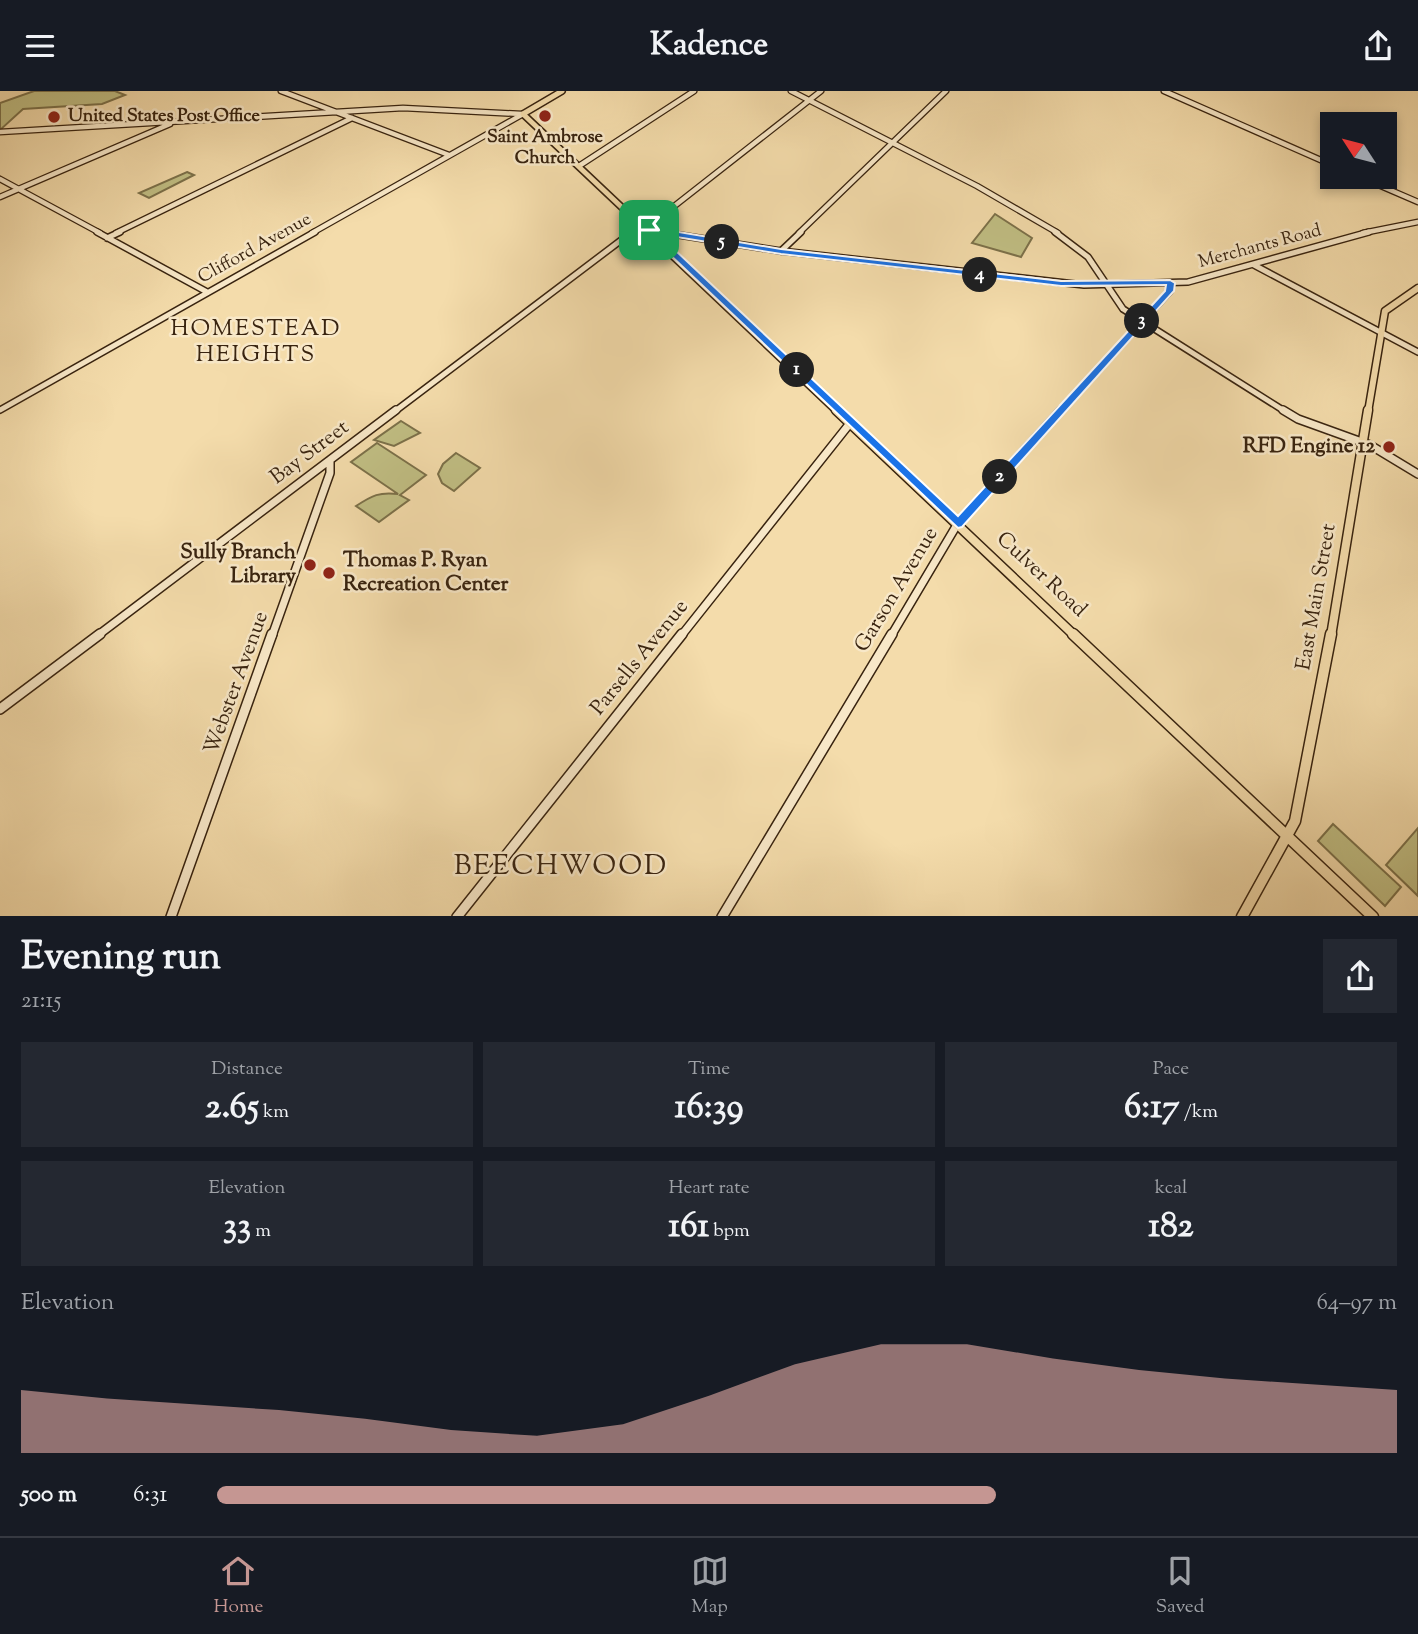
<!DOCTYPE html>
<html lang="en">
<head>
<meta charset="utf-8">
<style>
  :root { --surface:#171b24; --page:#242831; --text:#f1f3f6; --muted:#9ea1a6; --line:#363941; --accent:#c59692 }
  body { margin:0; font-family:"Sorts Mill Goudy",serif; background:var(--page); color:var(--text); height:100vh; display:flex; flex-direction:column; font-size:26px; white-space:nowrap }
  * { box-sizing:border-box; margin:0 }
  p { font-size:23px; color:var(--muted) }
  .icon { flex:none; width:38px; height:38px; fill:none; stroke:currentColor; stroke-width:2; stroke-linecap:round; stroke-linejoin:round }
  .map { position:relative; height:825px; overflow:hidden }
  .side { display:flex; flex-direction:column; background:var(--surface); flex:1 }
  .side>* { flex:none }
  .needle { width:46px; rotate:306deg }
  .buttons { position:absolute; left:1320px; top:21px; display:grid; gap:14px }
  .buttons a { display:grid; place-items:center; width:77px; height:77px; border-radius:0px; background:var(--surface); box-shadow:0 4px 10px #0003; font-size:35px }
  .pin { position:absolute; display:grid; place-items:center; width:60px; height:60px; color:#fff; margin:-30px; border-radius:14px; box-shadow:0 4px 10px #0006 }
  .km { position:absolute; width:35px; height:35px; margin:-18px; border-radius:50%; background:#222; color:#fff; font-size:19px; line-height:35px; text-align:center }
  .round { display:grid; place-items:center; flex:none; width:74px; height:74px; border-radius:0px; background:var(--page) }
  .summary { display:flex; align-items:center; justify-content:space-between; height:119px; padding:0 21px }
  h1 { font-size:38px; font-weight:700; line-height:52px }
  .stats { display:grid; grid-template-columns:repeat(3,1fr); gap:10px; height:119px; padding:7px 21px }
  .stats div { display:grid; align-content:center; border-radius:0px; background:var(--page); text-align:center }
  .stats b { font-size:35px; font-weight:700 }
  .stats small { font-size:19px; font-weight:400 }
  .stats p { font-size:19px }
  .chart { height:196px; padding:14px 21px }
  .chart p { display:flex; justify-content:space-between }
  .chart svg { width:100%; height:126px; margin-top:7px; fill:var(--accent); opacity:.7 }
  ul { padding:0 21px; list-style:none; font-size:23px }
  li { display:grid; grid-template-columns:112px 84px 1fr; align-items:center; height:52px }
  li i { height:18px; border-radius:9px; background:var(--accent) }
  header { display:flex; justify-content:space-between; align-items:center; height:91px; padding:0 21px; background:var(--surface); font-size:32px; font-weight:700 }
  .tabs { display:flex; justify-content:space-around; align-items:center; height:98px; border-top:2px solid var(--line); background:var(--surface); font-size:19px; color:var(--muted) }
  .tabs a { display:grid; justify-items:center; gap:4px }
  .tabs .on { color:var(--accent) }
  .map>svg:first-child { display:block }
  .green { fill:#c1bf84; stroke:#7c714a; stroke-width:2 }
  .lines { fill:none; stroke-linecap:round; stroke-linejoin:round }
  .secondary-far3-casing { stroke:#38230f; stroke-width:7 }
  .secondary-far2-casing { stroke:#38230f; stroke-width:8 }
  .secondary-far1-casing { stroke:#38230f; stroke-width:10 }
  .secondary-casing { stroke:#38230f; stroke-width:12 }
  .primary-far3-casing { stroke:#38230f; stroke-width:8 }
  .primary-far2-casing { stroke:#38230f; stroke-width:9 }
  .primary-far1-casing { stroke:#38230f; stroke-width:11 }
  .primary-casing { stroke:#38230f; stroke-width:13 }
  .secondary-far3 { stroke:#f8e8c8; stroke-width:4.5 }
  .secondary-far2 { stroke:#f8e8c8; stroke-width:5 }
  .secondary-far1 { stroke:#f8e8c8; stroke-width:7 }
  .secondary { stroke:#f8e8c8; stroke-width:9 }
  .primary-far3 { stroke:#f4dcab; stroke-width:5 }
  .primary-far2 { stroke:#f4dcab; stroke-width:6 }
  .primary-far1 { stroke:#f4dcab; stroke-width:8 }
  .primary { stroke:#f4dcab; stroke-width:10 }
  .route { fill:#1a73e8; stroke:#fff; stroke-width:2; fill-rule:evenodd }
  .poi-dot { fill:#8f2418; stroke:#f8e8c8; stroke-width:2.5 }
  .labels { text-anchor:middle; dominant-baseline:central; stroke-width:5; stroke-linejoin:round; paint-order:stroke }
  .far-poi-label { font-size:18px; font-weight:bold; fill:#38230f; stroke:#f8e8c8; text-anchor:start }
  .far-street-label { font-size:18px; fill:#38230f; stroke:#f8e8c8 }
  .poi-label { font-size:21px; font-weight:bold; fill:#38230f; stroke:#f8e8c8; text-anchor:end }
  .street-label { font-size:21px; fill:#38230f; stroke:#f8e8c8 }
  .neighbourhood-label { font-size:23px; letter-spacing:2px; fill:#38230f; stroke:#f8e8c8 }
  .near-neighbourhood-label { font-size:28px; letter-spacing:2px; fill:#38230f; stroke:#f8e8c8 }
</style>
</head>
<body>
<header><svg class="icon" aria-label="menu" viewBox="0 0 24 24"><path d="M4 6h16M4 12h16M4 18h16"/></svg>Kadence<svg class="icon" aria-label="share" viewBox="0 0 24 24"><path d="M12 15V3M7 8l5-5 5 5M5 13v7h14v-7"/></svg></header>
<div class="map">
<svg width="1418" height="826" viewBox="0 0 1418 826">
  <rect width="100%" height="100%" fill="#f4dcab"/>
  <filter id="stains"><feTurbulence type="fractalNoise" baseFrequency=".00286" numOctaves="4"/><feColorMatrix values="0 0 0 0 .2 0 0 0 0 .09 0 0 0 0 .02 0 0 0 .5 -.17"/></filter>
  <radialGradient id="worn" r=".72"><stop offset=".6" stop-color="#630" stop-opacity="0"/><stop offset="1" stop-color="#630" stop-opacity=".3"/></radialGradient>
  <!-- green -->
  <path class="green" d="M34,0H115L125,4L102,13L23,18L0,39V12Z
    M187,81L194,84L149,107L139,102Z
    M995,123L1032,147L1021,166L972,152Z
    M401,330L420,342L394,355L374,349Z
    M377,352L426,384L400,404L409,409L379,431L356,415C373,404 379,401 398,403L351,371Z
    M456,362L480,377L454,400L442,392L438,383L443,373Z
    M1333,733L1401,796L1385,815L1318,750Z
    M1418,737V805L1386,774Z"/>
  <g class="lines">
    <!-- secondary-far3 casing -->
    <g class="secondary-far3-casing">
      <path id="secondary-far3" d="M281,0L449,64
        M791,0L977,95L1058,142
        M1164,0L1332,74
        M0,41L403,17L522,23
        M579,75L694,0
        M1360,86L1418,111
        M0,88L100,142
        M0,106L170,33
        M649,139L671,142
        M116,142L352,27
        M312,142L523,23
        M629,142L668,120L821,0
        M799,142L946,0
        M1363,142L1418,131"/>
    </g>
    <!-- secondary-far2 casing -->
    <g class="secondary-far2-casing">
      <path id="secondary-far2" d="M97,141L207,201
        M660,141L781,160L1084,194L1188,191L1369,141
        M1055,141L1088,166L1123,218L1286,321
        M107,147L120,141
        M781,160L801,141
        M1254,174L1418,261
        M0,319L315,141
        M394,321L632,141
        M1060,321L1170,200V192"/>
    </g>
    <!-- secondary-far1 casing -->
    <g class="secondary-far1-casing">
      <path id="secondary-far1" d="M1283,319L1298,328L1370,354L1418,383
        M97,545L396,319
        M272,545L330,382V369
        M681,545L851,331
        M891,545L958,432L1061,319"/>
    </g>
    <!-- secondary casing -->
    <g class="secondary-casing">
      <path id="secondary" d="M0,618L100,543
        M171,826L272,543
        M457,826L682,543
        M722,826L892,543"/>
    </g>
    <!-- primary-far3 casing -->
    <g class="primary-far3-casing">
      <path id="primary-far3" d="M562,0L523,23L649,142"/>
    </g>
    <!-- primary-far2 casing -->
    <g class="primary-far2-casing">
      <path id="primary-far2" d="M648,141L838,321
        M1368,321L1385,220L1418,197"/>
    </g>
    <!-- primary-far1 casing -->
    <g class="primary-far1-casing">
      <path id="primary-far1" d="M836,319L1075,545
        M1331,545L1368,319"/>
    </g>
    <!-- primary casing -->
    <g class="primary-casing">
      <path id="primary" d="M1073,543L1373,826
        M1242,826L1295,730L1331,543"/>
    </g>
    <!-- secondary-far3 -->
    <use href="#secondary-far3" class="secondary-far3"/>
    <!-- secondary-far2 -->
    <use href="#secondary-far2" class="secondary-far2"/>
    <!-- secondary-far1 -->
    <use href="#secondary-far1" class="secondary-far1"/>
    <!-- secondary -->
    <use href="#secondary" class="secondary"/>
    <!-- primary-far3 -->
    <use href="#primary-far3" class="primary-far3"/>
    <!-- primary-far2 -->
    <use href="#primary-far2" class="primary-far2"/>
    <!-- primary-far1 -->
    <use href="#primary-far1" class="primary-far1"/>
    <!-- primary -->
    <use href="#primary" class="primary"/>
  </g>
  <!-- route -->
  <path class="route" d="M649,136L781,158L1061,190L1170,189L1175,192L1174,200L962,436L958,437L646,141ZM658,143L781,163L1061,195L1166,194L1165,200L958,425Z"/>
  <!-- markers -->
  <g class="poi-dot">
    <circle cx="545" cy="25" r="7"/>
    <circle cx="54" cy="26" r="7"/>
    <circle cx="1389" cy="356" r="7"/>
    <circle cx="310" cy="474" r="7"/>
    <circle cx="329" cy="482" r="7"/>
  </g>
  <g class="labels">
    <!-- far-poi labels -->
    <g class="far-poi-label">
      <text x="68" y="26">United States Post Office</text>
      <text x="545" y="47" text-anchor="middle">Saint Ambrose<tspan x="545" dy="21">Church</tspan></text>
    </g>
    <!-- far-street labels -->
    <g class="far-street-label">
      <text transform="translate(1260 156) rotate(-15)">Merchants Road</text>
      <text transform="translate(255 158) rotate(-29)">Clifford Avenue</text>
    </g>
    <!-- poi labels -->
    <g class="poi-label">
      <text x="1375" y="356">RFD Engine 12</text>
      <text x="296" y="462">Sully Branch<tspan x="296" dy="24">Library</tspan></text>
      <text x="343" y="470" text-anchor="start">Thomas P. Ryan<tspan x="343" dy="24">Recreation Center</tspan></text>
    </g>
    <!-- street labels -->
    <g class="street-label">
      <text transform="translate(310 362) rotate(-37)">Bay Street</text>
      <text transform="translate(1041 484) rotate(43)">Culver Road</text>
      <text transform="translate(897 499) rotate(-59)">Garson Avenue</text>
      <text transform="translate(1317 506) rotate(-80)">East Main Street</text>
      <text transform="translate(640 567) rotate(-51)">Parsells Avenue</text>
      <text transform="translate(237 592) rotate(-70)">Webster Avenue</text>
    </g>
    <!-- neighbourhood labels -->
    <g class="neighbourhood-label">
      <text x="256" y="238">HOMESTEAD<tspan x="256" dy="26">HEIGHTS</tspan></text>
    </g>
    <!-- near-neighbourhood labels -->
    <g class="near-neighbourhood-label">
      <text x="561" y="776">BEECHWOOD</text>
    </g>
  </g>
  <rect width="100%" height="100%" filter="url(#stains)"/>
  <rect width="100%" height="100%" fill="url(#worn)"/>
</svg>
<div class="buttons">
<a><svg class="needle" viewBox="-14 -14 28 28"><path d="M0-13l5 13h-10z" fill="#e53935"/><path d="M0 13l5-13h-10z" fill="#9ea1a6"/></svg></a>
</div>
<div class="pin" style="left:649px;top:139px;background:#1e9e55"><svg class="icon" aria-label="arrive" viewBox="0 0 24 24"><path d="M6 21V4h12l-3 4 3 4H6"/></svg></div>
<b class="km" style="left:797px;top:279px">1</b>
<b class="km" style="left:1000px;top:386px">2</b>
<b class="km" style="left:1142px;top:230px">3</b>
<b class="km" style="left:980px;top:184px">4</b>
<b class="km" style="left:722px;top:151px">5</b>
</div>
<section class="side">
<div class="summary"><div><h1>Evening run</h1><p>21:15</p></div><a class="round"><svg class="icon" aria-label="share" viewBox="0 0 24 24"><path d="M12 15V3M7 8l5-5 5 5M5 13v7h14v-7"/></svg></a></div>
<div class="stats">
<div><p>Distance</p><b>2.65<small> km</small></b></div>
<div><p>Time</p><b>16:39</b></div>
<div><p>Pace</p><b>6:17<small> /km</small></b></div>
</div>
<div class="stats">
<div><p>Elevation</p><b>33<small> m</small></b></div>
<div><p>Heart rate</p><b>161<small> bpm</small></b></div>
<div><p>kcal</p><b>182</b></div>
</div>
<div class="chart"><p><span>Elevation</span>64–97 m</p>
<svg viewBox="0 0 160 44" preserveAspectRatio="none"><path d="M0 44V22L10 25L20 27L30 29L40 32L50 36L60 38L70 34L80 24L90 13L100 6L110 6L120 11L130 15L140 18L150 20L160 22V44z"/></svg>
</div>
<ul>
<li><b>500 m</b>6:31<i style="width:66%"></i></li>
</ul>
</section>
<nav class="tabs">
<a class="on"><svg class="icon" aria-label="home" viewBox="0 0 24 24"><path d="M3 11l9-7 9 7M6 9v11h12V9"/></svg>Home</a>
<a><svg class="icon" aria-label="map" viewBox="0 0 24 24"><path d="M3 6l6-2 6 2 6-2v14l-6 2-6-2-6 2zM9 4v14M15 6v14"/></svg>Map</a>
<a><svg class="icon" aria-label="saved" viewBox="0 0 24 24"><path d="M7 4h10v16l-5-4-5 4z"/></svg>Saved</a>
</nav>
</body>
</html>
